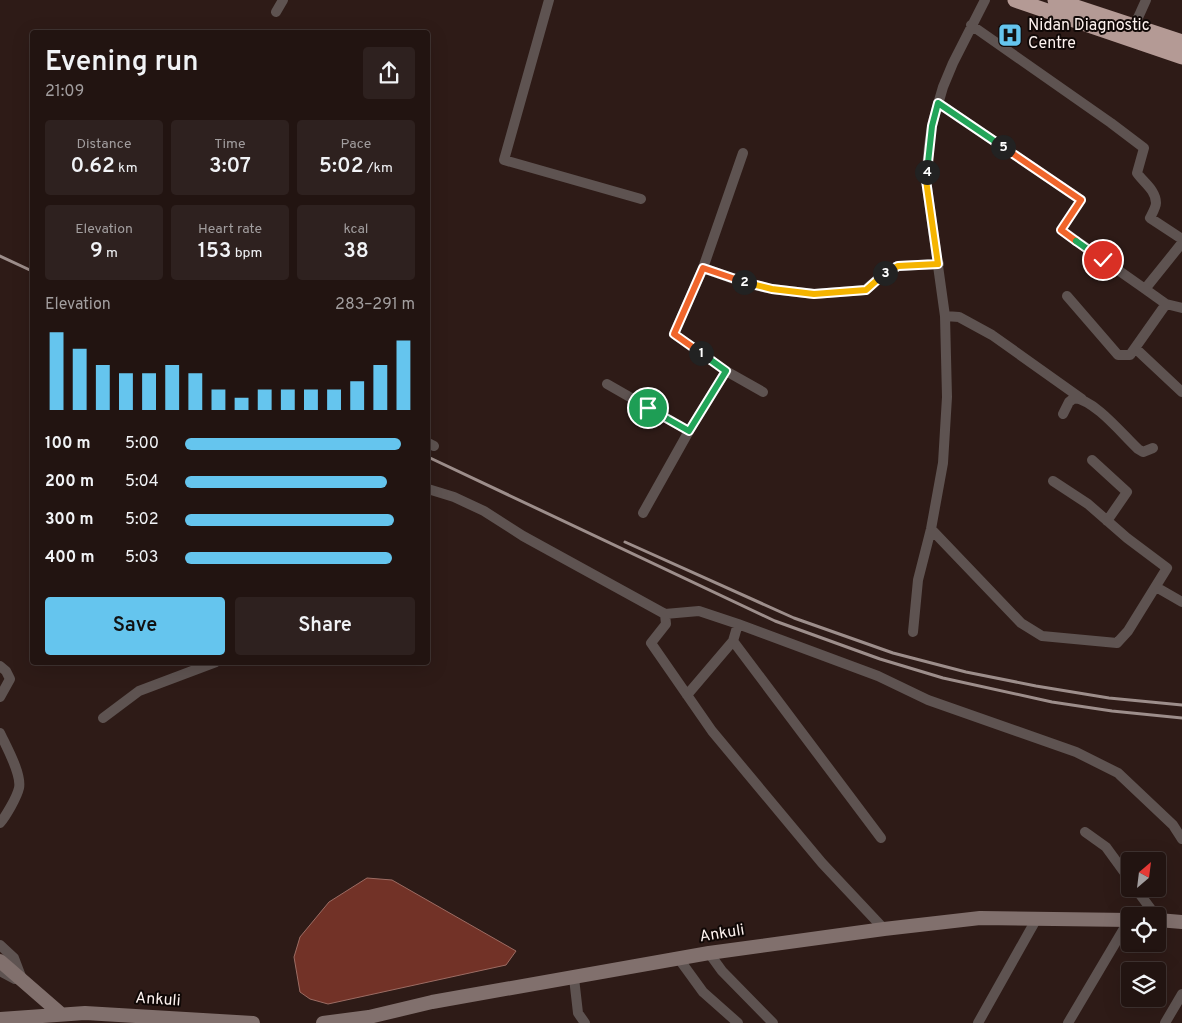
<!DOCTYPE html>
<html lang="en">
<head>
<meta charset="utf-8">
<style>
  :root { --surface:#221411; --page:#2e211f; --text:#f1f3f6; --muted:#a29e9f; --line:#3f3331; --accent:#65c5ee }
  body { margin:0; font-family:Overpass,sans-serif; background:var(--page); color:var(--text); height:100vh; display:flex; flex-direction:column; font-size:19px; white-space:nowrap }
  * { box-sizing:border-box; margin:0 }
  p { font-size:16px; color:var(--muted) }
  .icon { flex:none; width:28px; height:28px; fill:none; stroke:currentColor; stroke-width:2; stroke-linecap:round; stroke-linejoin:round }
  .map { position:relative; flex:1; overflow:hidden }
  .panel { position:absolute; left:30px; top:30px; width:400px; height:635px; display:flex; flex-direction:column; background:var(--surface); border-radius:5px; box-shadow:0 5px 20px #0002,0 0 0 1px var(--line) }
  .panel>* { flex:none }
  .needle { width:32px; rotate:28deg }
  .buttons { position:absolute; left:1121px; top:852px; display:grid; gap:10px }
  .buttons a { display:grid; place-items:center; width:45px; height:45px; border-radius:5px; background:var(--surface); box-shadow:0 5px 20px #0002,0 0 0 1px var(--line); font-size:25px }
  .pin { position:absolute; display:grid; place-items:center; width:42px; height:42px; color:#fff; margin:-21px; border:2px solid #fff; border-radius:50%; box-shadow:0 1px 5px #0007 }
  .km { position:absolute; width:25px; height:25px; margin:-12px; border-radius:50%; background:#222; color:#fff; font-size:14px; line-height:25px; text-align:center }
  .round { display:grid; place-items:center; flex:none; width:52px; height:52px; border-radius:5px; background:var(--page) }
  .headline { display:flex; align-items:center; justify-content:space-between; height:85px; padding:0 15px }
  h1 { font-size:28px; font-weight:600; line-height:38px }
  .metrics { display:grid; grid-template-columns:repeat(3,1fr); gap:8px; height:85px; padding:5px 15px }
  .metrics div { display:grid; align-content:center; border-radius:5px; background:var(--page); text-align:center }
  .metrics b { font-size:21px; font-weight:600 }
  .metrics small { font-size:14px; font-weight:400 }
  .metrics p { font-size:14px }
  .chart { height:140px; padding:10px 15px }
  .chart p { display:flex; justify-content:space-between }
  .chart svg { width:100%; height:90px; margin-top:5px; stroke:var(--accent); stroke-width:6 }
  .cta { display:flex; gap:10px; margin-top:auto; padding:10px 15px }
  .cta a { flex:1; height:58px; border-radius:5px; background:var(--accent); color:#111; font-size:20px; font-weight:600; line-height:58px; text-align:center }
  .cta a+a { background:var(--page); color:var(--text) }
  ul { padding:0 15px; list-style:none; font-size:16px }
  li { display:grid; grid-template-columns:80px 60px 1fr; align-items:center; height:38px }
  li i { height:12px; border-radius:6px; background:var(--accent) }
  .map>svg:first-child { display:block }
  .water { fill:#723227; stroke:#9c6c63 }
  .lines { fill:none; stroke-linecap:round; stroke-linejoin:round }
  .street { stroke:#5e5351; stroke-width:10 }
  .secondary { stroke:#81706d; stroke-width:14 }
  .highway { stroke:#b49a95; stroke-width:15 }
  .rail { stroke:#9d8e8b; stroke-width:3 }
  .split-1-casing { stroke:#fff; stroke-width:10 }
  .split-2-casing { stroke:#fff; stroke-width:10 }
  .split-3-casing { stroke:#fff; stroke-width:10 }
  .split-4-casing { stroke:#fff; stroke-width:10 }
  .split-5-casing { stroke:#fff; stroke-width:10 }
  .split-6-casing { stroke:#fff; stroke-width:10 }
  .split-7-casing { stroke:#fff; stroke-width:10 }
  .split-1 { stroke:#22a559; stroke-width:6 }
  .split-2 { stroke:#f0652b; stroke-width:6 }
  .split-3 { stroke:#f5b400; stroke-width:6 }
  .split-4 { stroke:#f5b400; stroke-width:6 }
  .split-5 { stroke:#22a559; stroke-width:6 }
  .split-6 { stroke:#f0652b; stroke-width:6 }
  .split-7 { stroke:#22a559; stroke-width:6 }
  .labels { text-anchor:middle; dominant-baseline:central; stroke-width:4; stroke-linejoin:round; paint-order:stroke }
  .poi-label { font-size:16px; fill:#fdf2ef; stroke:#100806; text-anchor:start }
  .street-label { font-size:16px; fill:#fdf2ef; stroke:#100806 }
</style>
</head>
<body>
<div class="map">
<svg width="1182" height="1023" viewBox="0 0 1182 1023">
  <rect width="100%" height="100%" fill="#2e1b17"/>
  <!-- water -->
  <path class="water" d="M367,878L392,880L516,951L506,965L328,1004L310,999L300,992L294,957L300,937L329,902Z"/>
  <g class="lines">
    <!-- street -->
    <path class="street" d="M549,0L504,160L641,199
      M276,12L283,0
      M971,25L1111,123L1144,148L1137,173C1143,182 1156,190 1156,203C1156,207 1152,214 1150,218L1182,239
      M1132,31L1146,0
      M938,103L1081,200L1061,230L1145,289
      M1182,243L1145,289L1166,304L1182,308
      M703,268L745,283L772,289L814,294L865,290L886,272L898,266L939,264
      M1067,296L1118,355H1130L1166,304
      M945,316L959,317L992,335L1082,399
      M1135,348L1182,392
      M726,371L763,392
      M607,384L689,431
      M1063,414L1069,402L1074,398C1095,400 1122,434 1138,449L1143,452L1153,448
      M428,443L434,446
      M1092,460L1127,492L1107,521
      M428,489L454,497L484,511L523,536L665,614L666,624L651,643L712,731L822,863L884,929
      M643,513L689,431L726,371L674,334L703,268L743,153
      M931,529L1021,623L1042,636L1117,643L1128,631L1167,568L1127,538L1088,504L1053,481
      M1156,587L1182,602
      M665,614L699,611L738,624L878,676L928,700L1076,752L1118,773L1173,825L1182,839
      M913,632L918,580L931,529L943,463L947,397L945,316L926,180L929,146L932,125L943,87L953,63L985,0
      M733,641L881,838
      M0,666L6,671L10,679L0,697
      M687,695L733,641L738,624
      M103,718L139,691L216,662
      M0,733C6,746 22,774 19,788C17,797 6,816 0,823
      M1085,832L1106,847L1130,880
      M1136,889L1156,916
      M0,945L14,958L22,979
      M709,953L722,971L773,1023
      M679,959L703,992L738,1023
      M0,971L15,979
      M574,978L578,1013L585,1023
      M978,1023L1037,918
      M1068,1023L1129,920
      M1165,1023L1182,994"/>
    <!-- secondary -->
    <path class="secondary" d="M1158,920L1182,922
      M0,961L61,1014
      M0,1019L85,1013L253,1023
      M323,1023L369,1017L432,1002L709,953L884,929L980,918L1130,920"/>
    <!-- highway -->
    <path class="highway" d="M1015,0L1182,57
      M1055,0L1182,42"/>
    <!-- rail -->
    <path class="rail" d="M0,256L32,271
      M428,457L775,621L880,659L943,678L1052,702L1112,711L1182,718
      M625,542L794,618L893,653L966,672L1036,686L1109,698L1182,705"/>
  </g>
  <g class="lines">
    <!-- split-1 casing -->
    <g class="split-1-casing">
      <path id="split-1" d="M648,408L689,431L726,371L701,353"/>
    </g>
    <!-- split-2 casing -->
    <g class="split-2-casing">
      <path id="split-2" d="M701,353L674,334L703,268L744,282"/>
    </g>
    <!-- split-3 casing -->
    <g class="split-3-casing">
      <path id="split-3" d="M744,282L772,289L814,294L866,290L885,273"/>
    </g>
    <!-- split-4 casing -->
    <g class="split-4-casing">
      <path id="split-4" d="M885,273L898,266L938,264L926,180L927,172"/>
    </g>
    <!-- split-5 casing -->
    <g class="split-5-casing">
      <path id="split-5" d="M927,172L932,126L938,103L1003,147"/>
    </g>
    <!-- split-6 casing -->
    <g class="split-6-casing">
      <path id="split-6" d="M1003,147L1081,200L1061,230L1076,241"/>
    </g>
    <!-- split-7 casing -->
    <g class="split-7-casing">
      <path id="split-7" d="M1076,241L1103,260"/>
    </g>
    <!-- split-1 -->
    <use href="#split-1" class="split-1"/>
    <!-- split-2 -->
    <use href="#split-2" class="split-2"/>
    <!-- split-3 -->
    <use href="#split-3" class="split-3"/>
    <!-- split-4 -->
    <use href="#split-4" class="split-4"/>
    <!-- split-5 -->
    <use href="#split-5" class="split-5"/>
    <!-- split-6 -->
    <use href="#split-6" class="split-6"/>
    <!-- split-7 -->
    <use href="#split-7" class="split-7"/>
  </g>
  <!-- icons -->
  <defs>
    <g id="hospital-square" transform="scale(1.25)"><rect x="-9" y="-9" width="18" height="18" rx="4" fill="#65c5ee" stroke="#100806"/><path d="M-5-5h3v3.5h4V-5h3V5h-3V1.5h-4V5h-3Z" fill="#111"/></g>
  </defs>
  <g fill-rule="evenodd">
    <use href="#hospital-square" x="1010" y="35"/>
  </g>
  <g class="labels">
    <!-- poi labels -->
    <g class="poi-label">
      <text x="1028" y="26">Nidan Diagnostic<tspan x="1028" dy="18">Centre</tspan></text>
    </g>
    <!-- street labels -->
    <g class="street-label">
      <text transform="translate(722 934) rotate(-9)">Ankuli</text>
      <text transform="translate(158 1000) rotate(4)">Ankuli</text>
    </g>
  </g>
</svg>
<div class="buttons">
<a><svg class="needle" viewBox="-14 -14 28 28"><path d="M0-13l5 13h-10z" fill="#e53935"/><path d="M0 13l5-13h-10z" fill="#a29e9f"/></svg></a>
<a><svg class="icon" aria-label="locate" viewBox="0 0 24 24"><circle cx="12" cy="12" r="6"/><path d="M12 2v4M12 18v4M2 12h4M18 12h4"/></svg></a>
<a><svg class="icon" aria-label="layers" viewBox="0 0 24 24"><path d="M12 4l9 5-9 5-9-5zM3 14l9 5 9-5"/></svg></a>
</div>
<div class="pin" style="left:648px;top:408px;background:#1e9e55"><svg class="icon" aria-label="arrive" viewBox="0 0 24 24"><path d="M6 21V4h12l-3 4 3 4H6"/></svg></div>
<div class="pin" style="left:1103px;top:260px;background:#d93025"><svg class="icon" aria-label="check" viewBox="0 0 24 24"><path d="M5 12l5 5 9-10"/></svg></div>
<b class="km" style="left:701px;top:353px">1</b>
<b class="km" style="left:744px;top:282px">2</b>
<b class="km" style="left:885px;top:273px">3</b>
<b class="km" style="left:927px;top:172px">4</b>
<b class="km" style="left:1003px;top:147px">5</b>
<section class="panel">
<div class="headline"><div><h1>Evening run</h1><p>21:09</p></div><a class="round"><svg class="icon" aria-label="share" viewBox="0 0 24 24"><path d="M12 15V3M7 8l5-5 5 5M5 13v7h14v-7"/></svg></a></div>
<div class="metrics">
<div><p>Distance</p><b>0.62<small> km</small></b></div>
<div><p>Time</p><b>3:07</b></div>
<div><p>Pace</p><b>5:02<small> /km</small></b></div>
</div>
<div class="metrics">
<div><p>Elevation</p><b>9<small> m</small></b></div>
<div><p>Heart rate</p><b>153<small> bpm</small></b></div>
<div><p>kcal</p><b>38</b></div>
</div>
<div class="chart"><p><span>Elevation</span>283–291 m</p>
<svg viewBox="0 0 160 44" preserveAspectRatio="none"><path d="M5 44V6M15 44V14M25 44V22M35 44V26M45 44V26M55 44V22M65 44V26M75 44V34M85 44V38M95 44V34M105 44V34M115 44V34M125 44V34M135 44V30M145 44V22M155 44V10"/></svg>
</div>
<ul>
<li><b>100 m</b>5:00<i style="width:94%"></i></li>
<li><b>200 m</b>5:04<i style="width:88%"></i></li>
<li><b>300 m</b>5:02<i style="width:91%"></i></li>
<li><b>400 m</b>5:03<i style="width:90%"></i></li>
</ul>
<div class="cta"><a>Save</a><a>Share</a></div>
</section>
</div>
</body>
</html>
